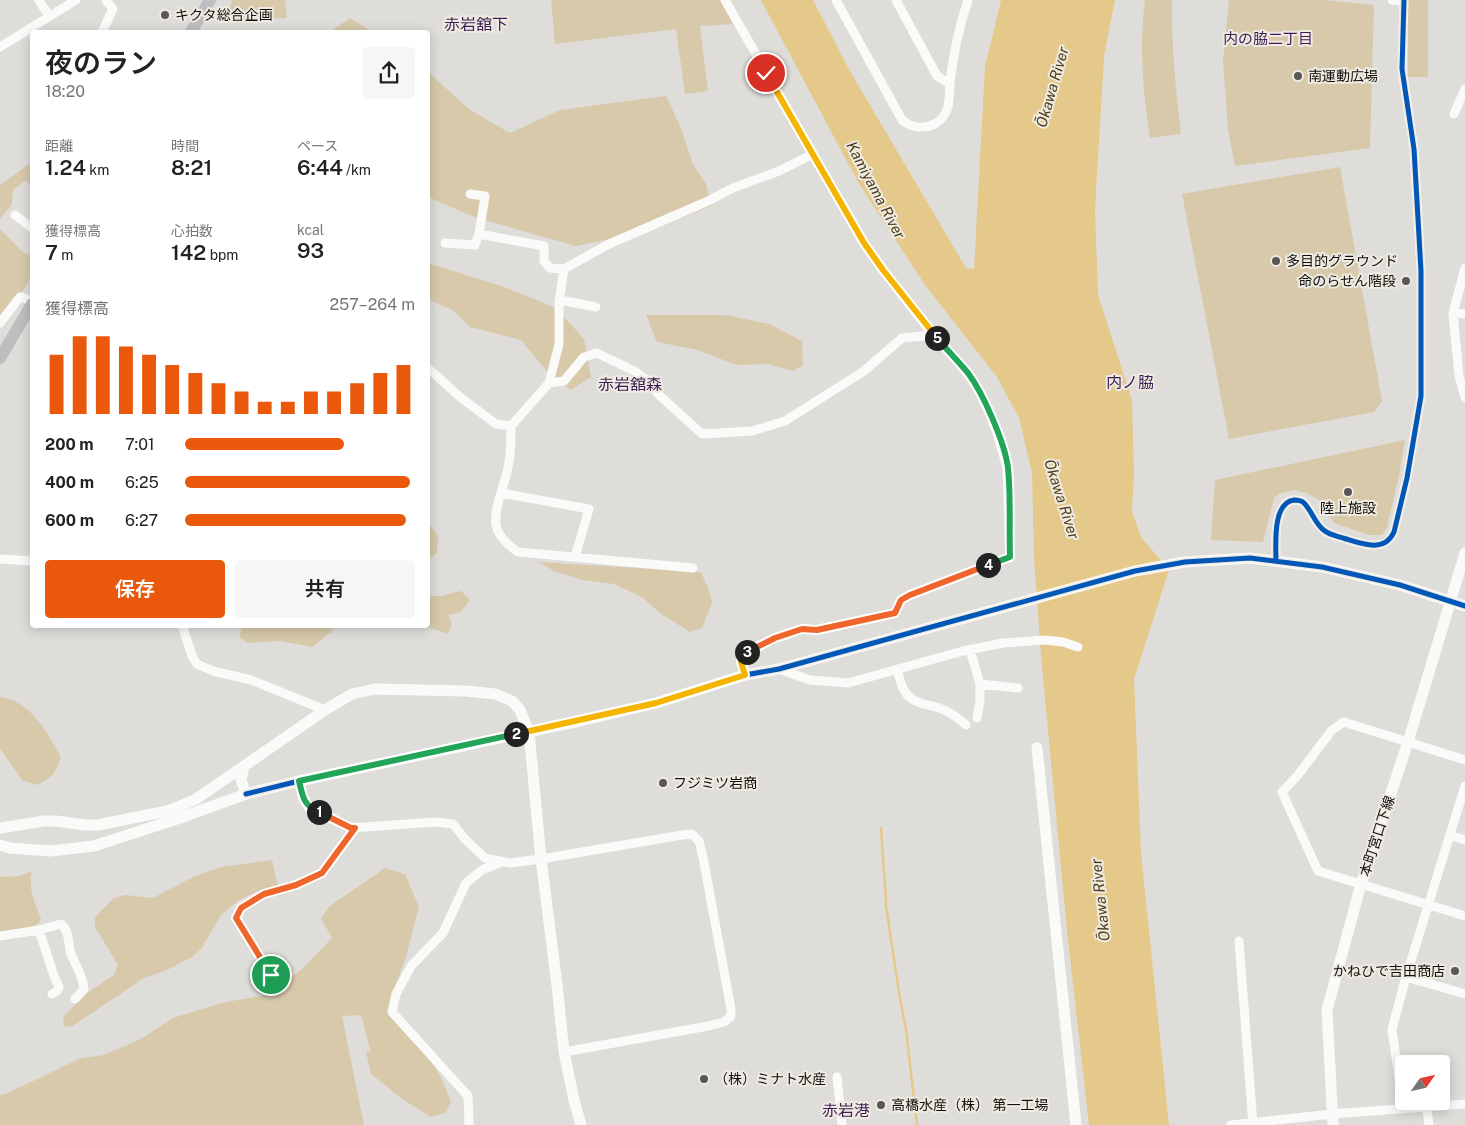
<!DOCTYPE html>
<html lang="ja">
<head>
<meta charset="utf-8">
<style>
  :root { --surface:#fff; --page:#f6f6f6; --text:#222; --muted:#767676; --accent:#ea580c }
  body { margin:0; font-family:"Public Sans","Noto Sans JP",sans-serif; background:var(--page); color:var(--text); height:100vh; display:flex; flex-direction:column; font-size:19px; white-space:nowrap }
  * { box-sizing:border-box; margin:0 }
  p { font-size:16px; color:var(--muted) }
  .icon { flex:none; width:28px; height:28px; fill:none; stroke:currentColor; stroke-width:2; stroke-linecap:round; stroke-linejoin:round }
  .map { position:relative; flex:1; overflow:hidden }
  .sheet { position:absolute; left:30px; top:30px; width:400px; height:598px; display:flex; flex-direction:column; background:var(--surface); border-radius:5px; box-shadow:0 2px 12px #0003 }
  .sheet>* { flex:none }
  .needle { width:32px; rotate:56deg }
  .fabs { position:absolute; left:1395px; top:1055px; display:grid; gap:10px }
  .fabs a { display:grid; place-items:center; width:55px; height:55px; border-radius:5px; background:var(--surface); box-shadow:0 2px 12px #0003; font-size:25px }
  .pin { position:absolute; display:grid; place-items:center; width:42px; height:42px; color:#fff; margin:-21px; border:2px solid #fff; border-radius:50%; box-shadow:0 1px 5px #0007 }
  .km { position:absolute; width:25px; height:25px; margin:-12px; border-radius:50%; background:#222; color:#fff; font-size:14px; line-height:25px; text-align:center }
  .round { display:grid; place-items:center; flex:none; width:52px; height:52px; border-radius:5px; background:var(--page) }
  .headline { display:flex; align-items:center; justify-content:space-between; height:85px; padding:0 15px }
  h1 { font-size:28px; font-weight:600; line-height:38px }
  .figures { display:grid; grid-template-columns:repeat(3,1fr); gap:8px; height:85px; padding:5px 15px }
  .figures div { display:grid; align-content:center }
  .figures b { font-size:21px; font-weight:600 }
  .figures small { font-size:14px; font-weight:400 }
  .figures p { font-size:14px }
  .chart { height:140px; padding:10px 15px }
  .chart p { display:flex; justify-content:space-between }
  .chart svg { width:100%; height:90px; margin-top:5px; stroke:var(--accent); stroke-width:6 }
  .button { display:flex; gap:10px; margin-top:auto; padding:10px 15px }
  .button a { flex:1; height:58px; border-radius:5px; background:var(--accent); color:#fff; font-size:20px; font-weight:600; line-height:58px; text-align:center }
  .button a+a { background:var(--page); color:var(--text) }
  ul { padding:0 15px; list-style:none; font-size:16px }
  li { display:grid; grid-template-columns:80px 60px 1fr; align-items:center; height:38px }
  li i { height:12px; border-radius:6px; background:var(--accent) }
  .map>svg:first-child { display:block }
  .green { fill:#d7c9aa }
  .water { fill:#e5c98b }
  .lines { fill:none; stroke-linecap:round; stroke-linejoin:round }
  .stream { stroke:#e5c98b; stroke-width:2.5 }
  .street { stroke:#fafaf9; stroke-width:9 }
  .secondary { stroke:#fafaf9; stroke-width:11 }
  .primary { stroke:#bfbdc0; stroke-width:12 }
  .cycleway-casing { stroke:#efebe3; stroke-width:8 }
  .cycleway { stroke:#0057b8; stroke-width:5 }
  .split-1-casing { stroke:#fff; stroke-width:10 }
  .split-2-casing { stroke:#fff; stroke-width:10 }
  .split-3-casing { stroke:#fff; stroke-width:10 }
  .split-4-casing { stroke:#fff; stroke-width:10 }
  .split-5-casing { stroke:#fff; stroke-width:10 }
  .split-6-casing { stroke:#fff; stroke-width:10 }
  .split-1 { stroke:#f0652b; stroke-width:6 }
  .split-2 { stroke:#22a559; stroke-width:6 }
  .split-3 { stroke:#f5b400; stroke-width:6 }
  .split-4 { stroke:#f0652b; stroke-width:6 }
  .split-5 { stroke:#22a559; stroke-width:6 }
  .split-6 { stroke:#f5b400; stroke-width:6 }
  .poi-dot { fill:#585754; stroke:#efebe3; stroke-width:2 }
  .labels { text-anchor:middle; dominant-baseline:central; stroke-width:4; stroke-linejoin:round; paint-order:stroke }
  .poi-label { font-size:14px; fill:#100f0c; stroke:#efebe3; text-anchor:start }
  .street-label { font-size:14px; fill:#100f0c; stroke:#efebe3 }
  .neighbourhood-label { font-size:15px; fill:#3d1d54; stroke:#efebe3 }
  .water-label { font-size:15px; font-style:italic; fill:#4d3d18; stroke:#efebe3 }
  .quarter-label { font-size:16px; fill:#3d1d54; stroke:#efebe3 }
</style>
</head>
<body>
<div class="map">
<svg width="1465" height="1125" viewBox="0 0 1465 1125">
  <rect width="100%" height="100%" fill="#dfddd9"/>
  <!-- green -->
  <path class="green" d="M232,0H285L287,18L227,19Z
    M551,0H720L733,24L700,26L708,91L685,94L676,29L555,44Z
    M1145,0H1172C1171,45 1176,90 1181,134L1150,138C1143,92 1139,46 1145,0Z
    M1229,0H1325L1374,5L1370,148L1235,166L1228,129L1223,60Z
    M1408,0H1428V77H1408Z
    M350,18L373,32H330Z
    M428,72L470,110L510,133L560,110L666,96L680,126L693,164L706,184L711,206L650,231L576,246L474,217L428,197Z
    M29,164L32,166V185L25,181L13,190L12,204L0,219V185Z
    M1340,167L1382,401L1374,412L1229,439L1182,194Z
    M0,229L24,253L32,255V273L28,283L22,292L12,299L0,318Z
    M428,263L507,288L556,308L584,339L591,377L571,390L549,374L521,340L470,327L454,311L428,299Z
    M646,315H726L769,324L802,341L803,365L793,371L768,364L736,365L698,350L657,342Z
    M1405,440L1399,476L1387,527L1382,535H1369L1334,523L1318,499L1306,493L1294,490L1281,493L1274,498L1263,542L1211,540L1215,480Z
    M428,523L438,535L437,553L428,559Z
    M538,562L701,572L709,591L712,603L702,628L690,632L660,613L642,597L614,584L583,580L556,572Z
    M461,591L470,600L461,612L448,615L452,624L448,634L421,625H428V596H441Z
    M280,625H375L335,628L313,647L280,641L248,643L239,637L242,628Z
    M0,697C31,701 48,733 61,758L53,775L38,785L22,780L0,748Z
    M272,860L278,886L258,891L238,901L221,915L201,949L192,957L167,970L144,978L71,1027L64,1026L63,1017L86,994L114,975L118,965L95,927V918L101,911L114,898L125,895L153,898L193,877L221,867Z
    M385,868L405,874L419,907L405,960L392,994L400,1021L422,1048L440,1075L451,1102L445,1113L430,1117L401,1098L371,1074L366,1051L371,1053L361,1015L342,1016L364,1125H0V1095L6,1094L81,1058L104,1055L141,1039L173,1018L225,1002L268,995L302,969L332,938L321,918L330,906Z
    M30,872H32C27,886 36,906 41,919L38,924L21,930L0,932V877L19,876Z"/>
  <!-- water -->
  <path class="water" d="M761,0H813L851,73L966,268L974,269L985,67L1001,0H1115L1104,56L1095,209L1098,295L1132,400L1134,475L1132,511L1141,537L1169,570L1134,679L1141,853L1169,1125H1089L1067,931L1041,656L1034,558L1032,473L1019,418L997,377L925,285L858,182Z"/>
  <g class="lines">
    <!-- stream -->
    <path class="stream" d="M881,828L886,901V906L900,999L906,1029L917,1125"/>
    <!-- street -->
    <path class="street" d="M39,0L49,16
      M725,0L864,243C886,274 908,304 932,333C948,351 964,367 977,387
      M836,0L902,120C918,133 943,128 948,106C950,99 949,90 950,83C953,55 959,27 968,0
      M896,0L937,76L950,84
      M1392,0L1404,1
      M102,32L113,9L106,0
      M0,47L76,0
      M1454,114L1465,89
      M470,194L485,196L479,234L544,246V261L550,268L564,269L559,302V344L549,383
      M15,215L32,228
      M445,243L475,245L479,234
      M1465,268L1453,313L1459,376L1465,397
      M564,269L609,244L706,202L733,188L779,171L813,154
      M560,300L596,307
      M1453,313L1465,314
      M0,323L20,297H22L32,302
      M428,368L460,397L496,424L511,426C511,442 511,457 507,472C503,489 494,508 496,525C498,536 509,546 518,552L693,568
      M511,426L549,383L564,381L584,357L597,353L634,371L647,380L659,395L702,434L752,431L785,421L864,371L902,338L924,336L931,332
      M501,493L589,509L575,557
      M0,559L32,561
      M1276,561C1276,545 1272,503 1294,500C1298,500 1302,501 1304,503C1312,511 1316,526 1325,531C1330,535 1337,536 1343,538C1360,543 1384,554 1394,532L1407,478L1421,396V271L1414,149L1402,69L1404,0
      M181,625L183,628L192,656L197,664L213,671L251,680L325,710
      M970,650L980,684V701L977,718
      M779,669L810,680L848,683L963,651L1003,643L1045,640L1063,642L1078,647
      M897,669C899,675 900,683 903,688C911,705 925,703 939,708C950,712 958,717 966,725
      M745,675C743,668 739,660 743,653L775,638L802,629L817,630L895,613L901,600L909,595L1010,557L1007,467L997,433L988,410L976,385
      M980,684L1018,688
      M1465,760L1344,722L1332,730L1298,775L1282,792L1318,871L1465,916
      M299,781L303,798L308,807L351,828L435,822L453,824L465,839L485,858L510,863L541,859L682,835L692,834L699,841L703,857L731,1009V1016L724,1022L708,1026L564,1052
      M1450,835L1465,840
      M39,930L54,976L59,987L57,991L52,994
      M0,936L39,930L61,924C70,931 68,944 71,954C76,966 83,976 84,989L75,999
      M1239,941L1253,1125
      M271,975L236,917L241,908L264,894L296,885L322,873L355,827
      M1406,977L1465,994
      M837,1077L842,1125
      M1403,1108L1392,1029L1406,977L1465,786
      M1427,1108L1429,1125
      M469,1125L468,1096L392,1012L396,994L411,966L443,933L466,883L482,870L501,862
      M1231,1125L1332,1114L1465,1104"/>
    <!-- secondary -->
    <path class="secondary" d="M1037,748L1076,1125
      M246,794L299,781L575,722L656,703L745,675L779,669L1135,571L1185,562L1250,558L1322,567L1400,585L1465,606
      M0,828L44,821H56L85,825H98L167,811L178,807L196,799L244,766
      M0,845L10,848L50,851L94,846L180,818L246,794L241,780L244,766L325,710L352,694L375,689L466,691L495,694L512,701L520,710L529,732L541,859L557,985L564,1052L574,1100L581,1125
      M1333,1125L1327,1010L1361,884L1408,742L1465,553"/>
    <!-- primary -->
    <path class="primary" d="M191,32L210,0
      M0,358L32,304"/>
    <!-- cycleway casing -->
    <g class="cycleway-casing">
      <path id="cycleway" d="M1276,561C1276,545 1272,503 1294,500C1298,500 1302,501 1304,503C1312,511 1316,526 1325,531C1330,535 1337,536 1343,538C1360,543 1384,554 1394,532L1407,478L1421,396V271L1414,149L1402,69L1404,0
        M246,794L299,781L575,722L656,703L745,675L779,669L1135,571L1185,562L1250,558L1322,567L1400,585L1465,606"/>
    </g>
    <!-- cycleway -->
    <use href="#cycleway" class="cycleway"/>
  </g>
  <g class="lines">
    <!-- split-1 casing -->
    <g class="split-1-casing">
      <path id="split-1" d="M271,975L236,918L241,908L264,894L296,885L322,873L355,828H351L319,812"/>
    </g>
    <!-- split-2 casing -->
    <g class="split-2-casing">
      <path id="split-2" d="M319,812C303,805 303,797 299,781L516,734"/>
    </g>
    <!-- split-3 casing -->
    <g class="split-3-casing">
      <path id="split-3" d="M516,734L656,703L745,675L741,662V656L747,652"/>
    </g>
    <!-- split-4 casing -->
    <g class="split-4-casing">
      <path id="split-4" d="M747,652L775,638L802,629L817,630L895,613L901,600L910,595L988,565"/>
    </g>
    <!-- split-5 casing -->
    <g class="split-5-casing">
      <path id="split-5" d="M937,338C947,350 958,361 968,373C983,393 1005,443 1008,468C1011,496 1009,528 1010,557L988,565"/>
    </g>
    <!-- split-6 casing -->
    <g class="split-6-casing">
      <path id="split-6" d="M766,73L864,243L883,270L937,338"/>
    </g>
    <!-- split-1 -->
    <use href="#split-1" class="split-1"/>
    <!-- split-2 -->
    <use href="#split-2" class="split-2"/>
    <!-- split-3 -->
    <use href="#split-3" class="split-3"/>
    <!-- split-4 -->
    <use href="#split-4" class="split-4"/>
    <!-- split-5 -->
    <use href="#split-5" class="split-5"/>
    <!-- split-6 -->
    <use href="#split-6" class="split-6"/>
  </g>
  <!-- markers -->
  <g class="poi-dot">
    <circle cx="165" cy="15" r="5"/>
    <circle cx="1298" cy="76" r="5"/>
    <circle cx="1276" cy="261" r="5"/>
    <circle cx="1406" cy="281" r="5"/>
    <circle cx="1348" cy="492" r="5"/>
    <circle cx="663" cy="783" r="5"/>
    <circle cx="1455" cy="971" r="5"/>
    <circle cx="704" cy="1079" r="5"/>
    <circle cx="881" cy="1105" r="5"/>
  </g>
  <g class="labels">
    <!-- poi labels -->
    <g class="poi-label">
      <text x="175" y="15">キクタ総合企画</text>
      <text x="1308" y="76">南運動広場</text>
      <text x="1286" y="261">多目的グラウンド</text>
      <text x="1396" y="281" text-anchor="end">命のらせん階段</text>
      <text x="1348" y="508" text-anchor="middle">陸上施設</text>
      <text x="673" y="783">フジミツ岩商</text>
      <text x="1445" y="971" text-anchor="end">かねひで吉田商店</text>
      <text x="714" y="1079">（株）ミナト水産</text>
      <text x="891" y="1105">高橋水産（株） 第一工場</text>
    </g>
    <!-- street labels -->
    <g class="street-label">
      <text transform="translate(1377 836) rotate(-72)">本町宮口下線</text>
    </g>
    <!-- neighbourhood labels -->
    <g class="neighbourhood-label">
      <text x="1268" y="38">内の脇二丁目</text>
    </g>
    <!-- water labels -->
    <g class="water-label">
      <text transform="translate(1052 87) rotate(-74)">Ōkawa River</text>
      <text transform="translate(876 190) rotate(62)">Kamiyama River</text>
      <text transform="translate(1062 499) rotate(72)">Ōkawa River</text>
      <text transform="translate(1100 900) rotate(-96)">Ōkawa River</text>
    </g>
    <!-- quarter labels -->
    <g class="quarter-label">
      <text x="476" y="24">赤岩舘下</text>
      <text x="1130" y="382">内ノ脇</text>
      <text x="630" y="384">赤岩舘森</text>
      <text x="846" y="1110">赤岩港</text>
    </g>
  </g>
</svg>
<div class="fabs">
<a><svg class="needle" viewBox="-14 -14 28 28"><path d="M0-13l5 13h-10z" fill="#e53935"/><path d="M0 13l5-13h-10z" fill="#767676"/></svg></a>
</div>
<div class="pin" style="left:271px;top:975px;background:#1e9e55"><svg class="icon" aria-label="arrive" viewBox="0 0 24 24"><path d="M6 21V4h12l-3 4 3 4H6"/></svg></div>
<div class="pin" style="left:766px;top:73px;background:#d93025"><svg class="icon" aria-label="check" viewBox="0 0 24 24"><path d="M5 12l5 5 9-10"/></svg></div>
<b class="km" style="left:319px;top:812px">1</b>
<b class="km" style="left:516px;top:734px">2</b>
<b class="km" style="left:747px;top:652px">3</b>
<b class="km" style="left:988px;top:565px">4</b>
<b class="km" style="left:937px;top:338px">5</b>
<section class="sheet">
<div class="headline"><div><h1>夜のラン</h1><p>18:20</p></div><a class="round"><svg class="icon" aria-label="share" viewBox="0 0 24 24"><path d="M12 15V3M7 8l5-5 5 5M5 13v7h14v-7"/></svg></a></div>
<div class="figures">
<div><p>距離</p><b>1.24<small> km</small></b></div>
<div><p>時間</p><b>8:21</b></div>
<div><p>ペース</p><b>6:44<small> /km</small></b></div>
</div>
<div class="figures">
<div><p>獲得標高</p><b>7<small> m</small></b></div>
<div><p>心拍数</p><b>142<small> bpm</small></b></div>
<div><p>kcal</p><b>93</b></div>
</div>
<div class="chart"><p><span>獲得標高</span>257–264 m</p>
<svg viewBox="0 0 160 44" preserveAspectRatio="none"><path d="M5 44V15M15 44V6M25 44V6M35 44V11M45 44V15M55 44V20M65 44V24M75 44V29M85 44V33M95 44V38M105 44V38M115 44V33M125 44V33M135 44V29M145 44V24M155 44V20"/></svg>
</div>
<ul>
<li><b>200 m</b>7:01<i style="width:69%"></i></li>
<li><b>400 m</b>6:25<i style="width:98%"></i></li>
<li><b>600 m</b>6:27<i style="width:96%"></i></li>
</ul>
<div class="button"><a>保存</a><a>共有</a></div>
</section>
</div>
</body>
</html>
